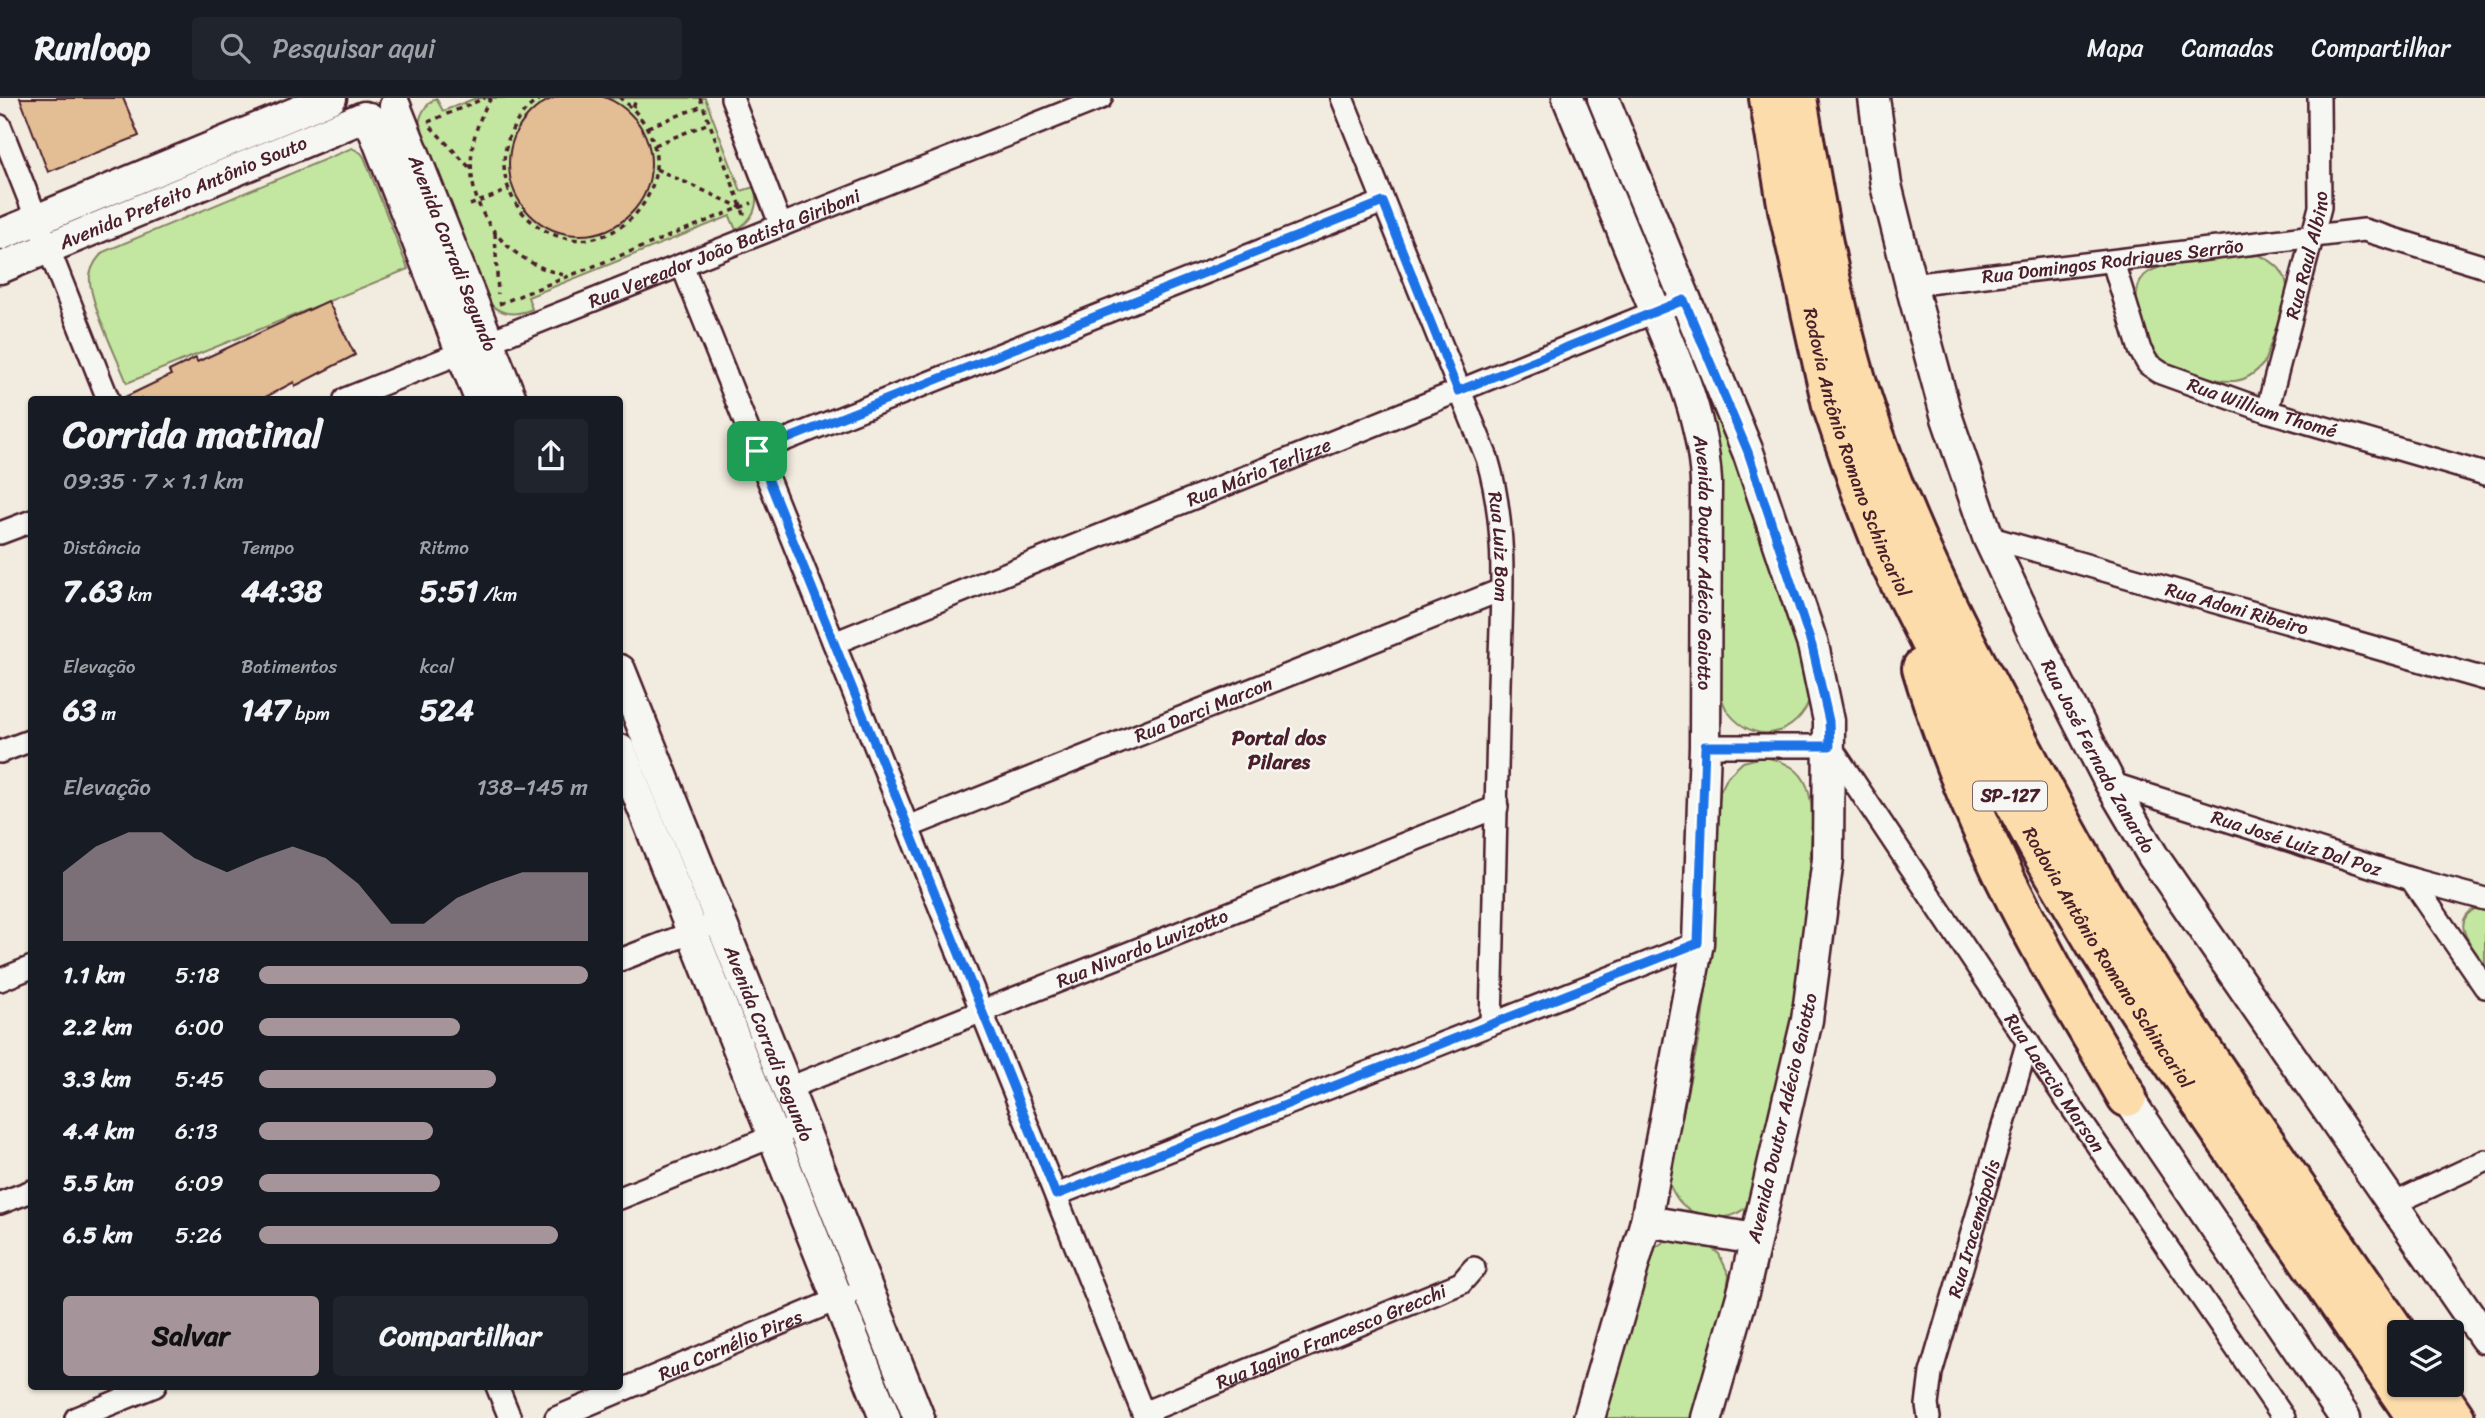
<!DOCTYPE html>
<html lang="pt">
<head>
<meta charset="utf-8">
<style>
  :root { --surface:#171b24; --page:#20242c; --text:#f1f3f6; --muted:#9ea1a6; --line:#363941; --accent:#a6949b }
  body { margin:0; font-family:Sriracha,sans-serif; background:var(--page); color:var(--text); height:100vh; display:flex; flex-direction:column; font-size:26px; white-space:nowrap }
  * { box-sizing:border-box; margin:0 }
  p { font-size:23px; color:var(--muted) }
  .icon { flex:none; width:38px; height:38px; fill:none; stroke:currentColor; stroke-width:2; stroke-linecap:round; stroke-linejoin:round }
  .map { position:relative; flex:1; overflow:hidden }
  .side { position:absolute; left:28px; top:298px; width:595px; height:994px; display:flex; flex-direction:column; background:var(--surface); border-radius:7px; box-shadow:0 2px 5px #0004 }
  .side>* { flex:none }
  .buttons { position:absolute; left:2387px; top:1222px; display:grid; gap:14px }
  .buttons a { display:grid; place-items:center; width:77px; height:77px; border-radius:7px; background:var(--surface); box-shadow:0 2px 5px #0004; font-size:35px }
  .pin { position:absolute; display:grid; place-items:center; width:60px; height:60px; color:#fff; margin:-30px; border-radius:14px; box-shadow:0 4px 10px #0006 }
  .round { display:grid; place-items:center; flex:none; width:74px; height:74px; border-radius:7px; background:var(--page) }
  .summary { display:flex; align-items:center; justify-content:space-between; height:119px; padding:0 35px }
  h1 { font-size:38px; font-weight:800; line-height:52px }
  .figures { display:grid; grid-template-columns:repeat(3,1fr); gap:10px; height:119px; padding:7px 35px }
  .figures div { display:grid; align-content:center }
  .figures b { font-size:30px; font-weight:800 }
  .figures small { font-size:19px; font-weight:400 }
  .figures p { font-size:19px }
  .chart { height:196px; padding:14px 35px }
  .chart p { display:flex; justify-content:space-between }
  .chart svg { width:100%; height:126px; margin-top:7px; fill:var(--accent); opacity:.7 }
  .primary-button { display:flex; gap:14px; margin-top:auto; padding:14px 35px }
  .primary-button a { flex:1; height:80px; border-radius:7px; background:var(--accent); color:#111; font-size:28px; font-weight:800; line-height:80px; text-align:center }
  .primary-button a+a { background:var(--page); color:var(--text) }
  ul { padding:0 35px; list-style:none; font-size:23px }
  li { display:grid; grid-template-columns:112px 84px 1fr; align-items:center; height:52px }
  li i { height:18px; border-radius:9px; background:var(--accent) }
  header { display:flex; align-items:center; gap:42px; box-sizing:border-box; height:98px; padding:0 35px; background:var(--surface); border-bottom:2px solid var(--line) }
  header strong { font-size:33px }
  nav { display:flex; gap:38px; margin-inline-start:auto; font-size:24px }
  .search { width:490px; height:63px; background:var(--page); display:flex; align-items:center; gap:18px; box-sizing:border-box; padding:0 24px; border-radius:7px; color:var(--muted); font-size:26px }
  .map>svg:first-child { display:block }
  .green { fill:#c3e7a0; stroke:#868366; stroke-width:2 }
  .building { fill:#e3bd94; stroke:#4a1f2b; stroke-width:2 }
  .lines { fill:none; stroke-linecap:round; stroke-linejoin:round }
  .street-casing { stroke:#4a1f2b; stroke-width:26 }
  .secondary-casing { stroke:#4a1f2b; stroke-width:35 }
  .highway-casing { stroke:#4a1f2b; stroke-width:44 }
  .path { stroke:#4a1f2b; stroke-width:3.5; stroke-dasharray:5 5; stroke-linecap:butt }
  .street { stroke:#f6f6f2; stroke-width:21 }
  .secondary { stroke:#f6f6f2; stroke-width:30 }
  .highway { stroke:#fddcac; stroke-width:38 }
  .route-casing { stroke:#fff; stroke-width:14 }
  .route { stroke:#1a73e8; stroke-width:9 }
  .labels { text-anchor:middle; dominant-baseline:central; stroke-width:5; stroke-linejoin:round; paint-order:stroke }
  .shield { fill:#f6f6f2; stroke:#7e6067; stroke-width:2 }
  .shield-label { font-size:18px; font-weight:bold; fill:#4a1f2b }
  .street-label { font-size:19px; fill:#4a1f2b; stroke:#f6f6f2 }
  .neighbourhood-label { font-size:21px; font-weight:bold; fill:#4a1f2b; stroke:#f6f6f2 }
</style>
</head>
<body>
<header>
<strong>Runloop</strong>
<div class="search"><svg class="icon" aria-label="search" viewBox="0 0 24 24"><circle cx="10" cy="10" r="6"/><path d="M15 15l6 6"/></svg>Pesquisar aqui</div>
<nav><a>Mapa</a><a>Camadas</a><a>Compartilhar</a></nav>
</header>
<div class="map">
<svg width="2485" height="1320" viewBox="0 0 2485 1320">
  <rect width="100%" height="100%" fill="#f2ebdf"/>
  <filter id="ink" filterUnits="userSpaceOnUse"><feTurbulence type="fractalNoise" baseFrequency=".0143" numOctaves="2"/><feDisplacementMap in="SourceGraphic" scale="14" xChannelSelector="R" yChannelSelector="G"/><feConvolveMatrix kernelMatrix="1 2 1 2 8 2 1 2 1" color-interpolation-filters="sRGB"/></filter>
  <g filter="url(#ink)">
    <!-- green -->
    <path class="green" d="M436,0L443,13L476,0H705L741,93L754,89C760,108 753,122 736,132L730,118L528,199L532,211C514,219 498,216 486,201L419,33C418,18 424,8 436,0Z
      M352,50L361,55L364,59L408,171L127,285C118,261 87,200 90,177C92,167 97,161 103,154Z
      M2259,157C2273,163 2286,173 2287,189C2287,202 2269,250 2264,265C2242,292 2222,283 2192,275C2182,272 2170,270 2162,264C2143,250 2123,189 2149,174C2172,161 2231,160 2259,157Z
      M1691,249L1729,340L1813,589C1806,634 1758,653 1728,614C1724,609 1722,600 1719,594L1686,251Z
      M1762,659C1784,662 1804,671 1809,695C1815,718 1810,746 1810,770C1808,821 1804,879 1795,930C1785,984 1770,1038 1757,1091C1755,1096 1752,1102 1749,1106C1732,1125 1701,1123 1683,1107C1676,1102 1672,1091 1668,1084L1701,930L1712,845L1717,725L1720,694L1728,678L1743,664Z
      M2476,810L2485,813V867C2473,849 2448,824 2476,810Z
      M1686,1138L1702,1143L1719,1156L1729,1177L1726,1199L1692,1320H1602L1652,1152L1665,1143Z"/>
    <!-- building -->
    <path class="building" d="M509 66a71 71 0 1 1 142 0a71 71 0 1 1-142 0Z
      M20,0H123L139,38L48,74Z
      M328,203L355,257L295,288L294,284L262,301H121L171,277L169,273L196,260L197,264Z"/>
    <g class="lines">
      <!-- street casing -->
      <g class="street-casing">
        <g id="street">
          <path d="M732,0L781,128"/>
          <path id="s1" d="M1342,0L1487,360C1509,433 1501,511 1499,587C1497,700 1494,813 1491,926"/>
          <path d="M0,28L108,301"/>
          <path id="s2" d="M2113,164L2140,252L2148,266L2161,275L2267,313L2485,376"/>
          <path d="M682,167L1145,1320"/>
          <path id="s3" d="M1911,187L2364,132L2485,169"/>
          <path id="s4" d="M345,301L1101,0"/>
          <path id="s5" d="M2267,313L2320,109L2319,0"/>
          <path d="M757,353L1383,104"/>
          <path d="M0,435L32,423"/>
          <path id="s6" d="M1988,439L2485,581"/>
          <path id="s7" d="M834,545L1684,202"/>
          <path id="s8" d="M1705,648H1830L2063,997L2284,1320"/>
          <path d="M0,654L32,642"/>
          <path id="s9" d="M2110,685L2411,781L2485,801"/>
          <path id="s10" d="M908,729L1501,492"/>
          <path d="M2411,781L2485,889"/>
          <path d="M620,862L706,829"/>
          <path d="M0,882L32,869"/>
          <path id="s11" d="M786,991L1497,709"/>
          <path d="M1056,1097L1698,845"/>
          <path d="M620,1100L786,1033"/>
          <path d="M0,1105L32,1093"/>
          <path d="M2393,1106L2485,1063"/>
          <path d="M497,1288L510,1320"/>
          <path id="s12" d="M1143,1315L1461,1185L1474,1170"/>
          <path d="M76,1320L155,1288"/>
          <path id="s13" d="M556,1320L848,1197"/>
          <path id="s14" d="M1929,1320L1927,1307L1931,1275L2028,943"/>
        </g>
      </g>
      <!-- secondary casing -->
      <g class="secondary-casing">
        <g id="secondary">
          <path id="s15" d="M1568,0L1685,285C1697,318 1704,348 1706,383L1705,648L1698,845L1646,1123L1589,1320"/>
          <path d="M1603,0L1748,354L1813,547L1829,623L1828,761L1807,922L1744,1191L1707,1320"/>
          <path id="s16" d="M1874,0L1886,87L1911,187L1947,320L1988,439L2039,547L2110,685L2153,758L2485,1240"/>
          <path id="s17" d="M395,8L511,301"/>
          <path d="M369,20L480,301"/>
          <path d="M0,137L331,0"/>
          <path id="s18" d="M0,170L364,19"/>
          <path id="s19" d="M620,572L919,1320"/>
          <path d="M620,652L885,1320"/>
          <path d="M2127,999L2345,1320"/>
          <path d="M1646,1123L1755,1141"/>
        </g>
      </g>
      <!-- highway casing -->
      <g class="highway-casing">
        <g id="highway">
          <path id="s20" d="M1769,0L1788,111L1832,307L1861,392L1888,461L1959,602L2038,748L2096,846L2162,948L2417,1320"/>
          <path d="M1797,0C1814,101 1831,203 1862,301C1899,416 1954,525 2012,632C2048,699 2084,768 2125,833C2212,971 2307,1104 2399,1239"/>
          <path d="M1922,570C1952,669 1994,765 2044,855C2070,904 2100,951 2127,999"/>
          <path d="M2432,1286L2455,1320"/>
        </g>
      </g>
      <!-- path -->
      <path class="path" d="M491,0C446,72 481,157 564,177
        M541,0C518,14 504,40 504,67C505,91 516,112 535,126C613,184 710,67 620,0
        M700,0L745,119
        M633,9L637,0
        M428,24L485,0
        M431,29L471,71
        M648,29L703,8
        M655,47L709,25
        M656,71L742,110
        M470,107L509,92
        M495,135L498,196
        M499,206L752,105"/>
      <!-- street -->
      <use href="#street" class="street"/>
      <!-- secondary -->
      <use href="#secondary" class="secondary"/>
      <!-- highway -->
      <use href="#highway" class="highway"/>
    </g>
  </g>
  <g class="lines" filter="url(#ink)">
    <!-- route casing -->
    <g class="route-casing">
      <path id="route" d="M1383,104L1458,293L1684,202L1748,354L1812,548L1829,623L1830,648H1705L1698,845L1056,1097L757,353Z"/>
    </g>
    <!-- route -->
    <use href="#route" class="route"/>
  </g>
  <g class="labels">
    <!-- shield labels -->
    <rect class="shield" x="1973" y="683.5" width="74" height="29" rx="5"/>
    <g class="shield-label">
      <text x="2010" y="698">SP-127</text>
    </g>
    <!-- street labels -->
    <g class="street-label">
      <text stroke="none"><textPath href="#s18" startOffset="198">Avenida Prefeito Antônio Souto</textPath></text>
      <text stroke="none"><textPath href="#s4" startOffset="408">Rua Vereador João Batista Giriboni</textPath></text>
      <text stroke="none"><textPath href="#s17" startOffset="158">Avenida Corradi Segundo</textPath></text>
      <text stroke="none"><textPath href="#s5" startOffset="161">Rua Raul Albino</textPath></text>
      <text stroke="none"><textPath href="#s3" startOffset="203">Rua Domingos Rodrigues Serrão</textPath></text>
      <text stroke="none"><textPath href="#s2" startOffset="231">Rua William Thomé</textPath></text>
      <text stroke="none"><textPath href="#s20" startOffset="366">Rodovia Antônio Romano Schincariol</textPath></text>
      <text stroke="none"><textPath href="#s7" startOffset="458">Rua Mário Terlizze</textPath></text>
      <text stroke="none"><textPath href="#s1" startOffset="478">Rua Luiz Bom</textPath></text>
      <text stroke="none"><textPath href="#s15" startOffset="490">Avenida Doutor Adécio Gaiotto</textPath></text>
      <text stroke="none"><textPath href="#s6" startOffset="259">Rua Adoni Ribeiro</textPath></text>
      <text stroke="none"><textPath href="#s10" startOffset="318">Rua Darci Marcon</textPath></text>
      <text stroke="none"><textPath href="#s16" startOffset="700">Rua José Fernado Zanardo</textPath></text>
      <text stroke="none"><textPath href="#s9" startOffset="196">Rua José Luiz Dal Poz</textPath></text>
      <text stroke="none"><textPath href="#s11" startOffset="383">Rua Nivardo Luvizotto</textPath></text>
      <text stroke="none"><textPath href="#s20" startOffset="933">Rodovia Antônio Romano Schincariol</textPath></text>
      <text stroke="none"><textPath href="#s19" startOffset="402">Avenida Corradi Segundo</textPath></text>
      <text stroke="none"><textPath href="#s8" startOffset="530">Rua Laercio Marson</textPath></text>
      <text transform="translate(1782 1020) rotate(-77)">Avenida Doutor Adécio Gaiotto</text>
      <text stroke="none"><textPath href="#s14" startOffset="196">Rua Iracemápolis</textPath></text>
      <text stroke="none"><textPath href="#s12" startOffset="203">Rua Iggino Francesco Grecchi</textPath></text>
      <text stroke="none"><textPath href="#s13" startOffset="189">Rua Cornélio Pires</textPath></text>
    </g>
    <!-- neighbourhood labels -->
    <g class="neighbourhood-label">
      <text x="1279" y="640">Portal dos<tspan x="1279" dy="24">Pilares</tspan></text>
    </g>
  </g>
</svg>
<div class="buttons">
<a><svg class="icon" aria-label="layers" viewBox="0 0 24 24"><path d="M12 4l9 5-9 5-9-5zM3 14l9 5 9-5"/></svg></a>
</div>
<div class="pin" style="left:757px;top:353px;background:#1e9e55"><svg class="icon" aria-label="arrive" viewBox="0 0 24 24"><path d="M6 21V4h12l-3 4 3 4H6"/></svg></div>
<section class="side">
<div class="summary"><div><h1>Corrida matinal</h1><p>09:35 · 7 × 1.1 km</p></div><a class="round"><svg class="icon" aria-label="share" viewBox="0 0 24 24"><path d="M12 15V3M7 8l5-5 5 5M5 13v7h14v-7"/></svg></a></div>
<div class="figures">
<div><p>Distância</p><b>7.63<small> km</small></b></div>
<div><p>Tempo</p><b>44:38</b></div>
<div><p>Ritmo</p><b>5:51<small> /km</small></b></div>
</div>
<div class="figures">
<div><p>Elevação</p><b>63<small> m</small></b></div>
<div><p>Batimentos</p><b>147<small> bpm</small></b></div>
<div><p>kcal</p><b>524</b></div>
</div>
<div class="chart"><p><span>Elevação</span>138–145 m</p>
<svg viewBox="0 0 160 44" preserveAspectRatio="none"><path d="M0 44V20L10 11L20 6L30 6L40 15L50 20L60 15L70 11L80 15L90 24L100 38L110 38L120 29L130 24L140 20L150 20L160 20V44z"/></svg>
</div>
<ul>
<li><b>1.1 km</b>5:18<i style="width:100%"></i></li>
<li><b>2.2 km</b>6:00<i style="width:61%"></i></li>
<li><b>3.3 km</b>5:45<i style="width:72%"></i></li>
<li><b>4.4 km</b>6:13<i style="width:53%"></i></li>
<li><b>5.5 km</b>6:09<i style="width:55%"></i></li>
<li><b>6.5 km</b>5:26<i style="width:91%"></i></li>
</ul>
<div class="primary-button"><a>Salvar</a><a>Compartilhar</a></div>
</section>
</div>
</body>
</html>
